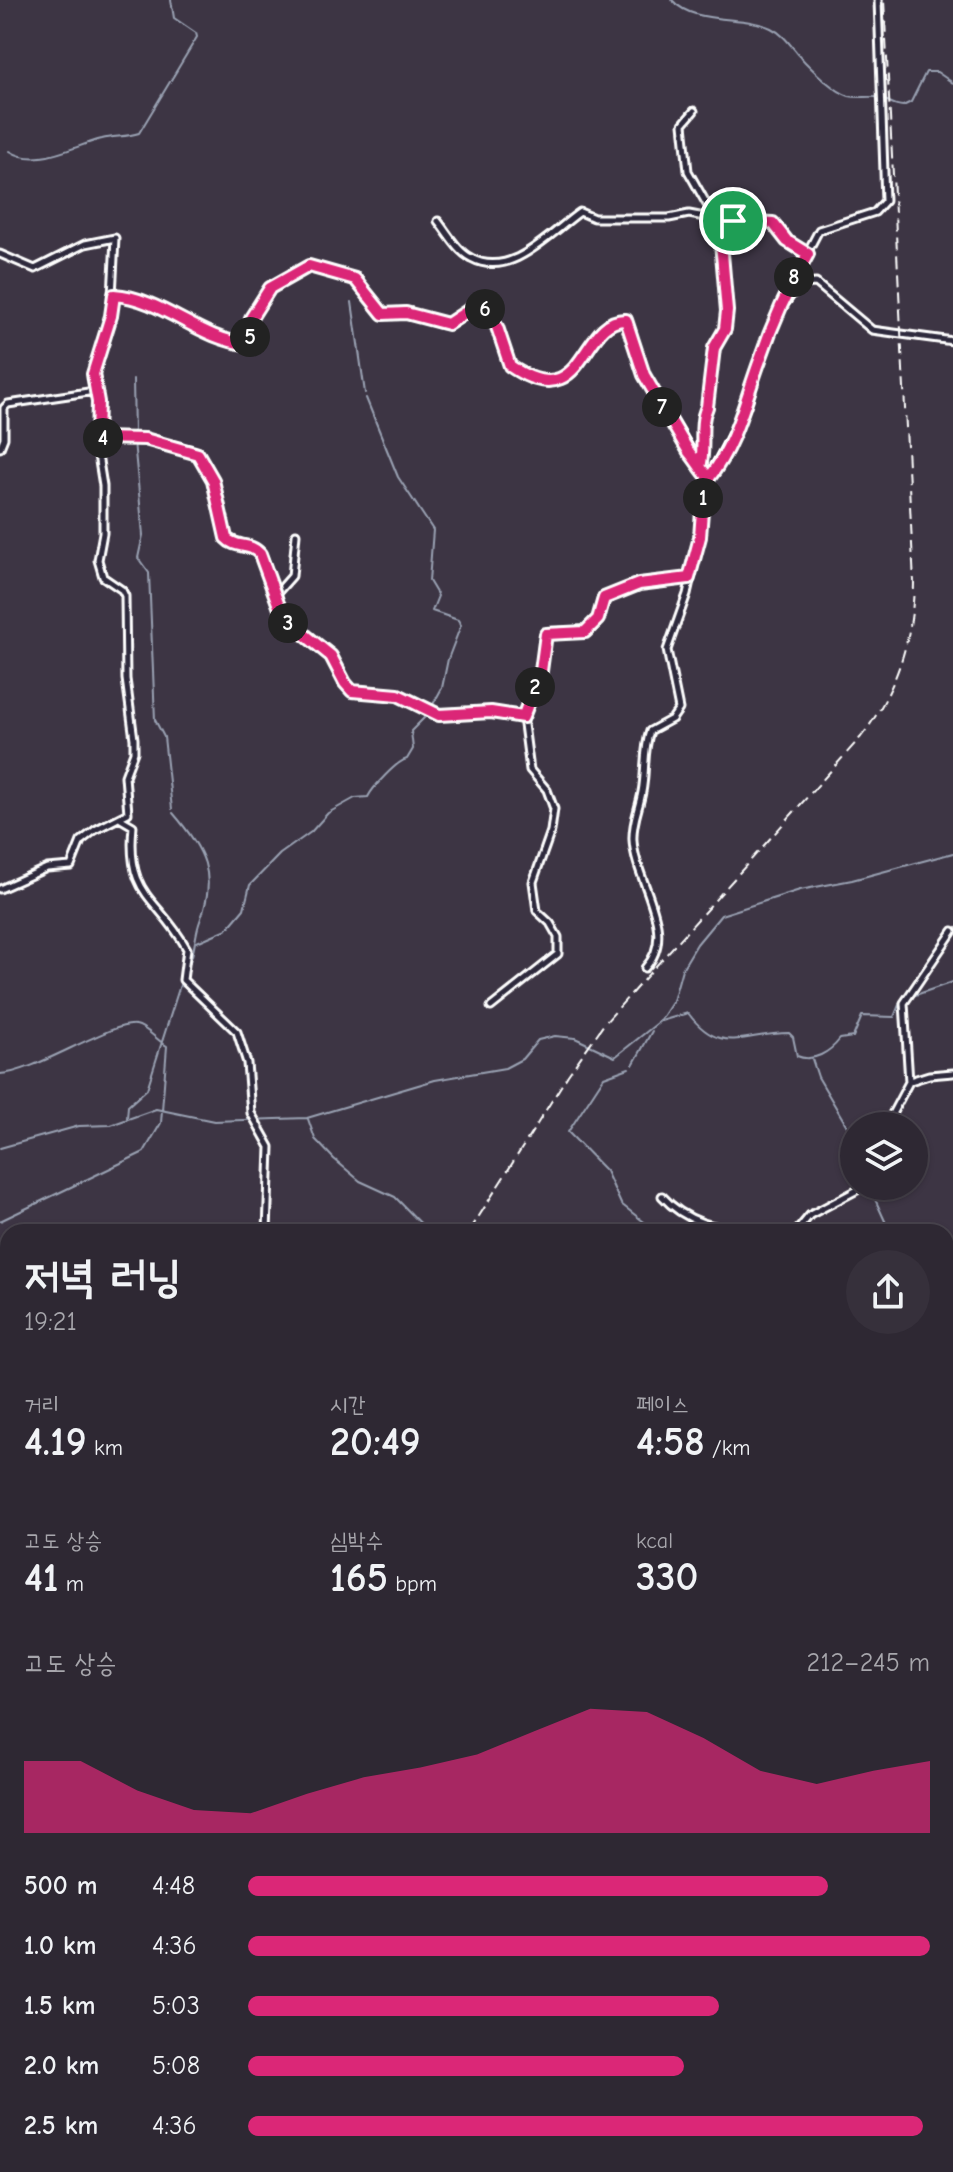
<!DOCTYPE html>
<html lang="ko">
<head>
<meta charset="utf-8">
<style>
  :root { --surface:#2e2833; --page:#36303b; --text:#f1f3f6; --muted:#a7a6ac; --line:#49444e; --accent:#db2777 }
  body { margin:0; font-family:"Comic Neue","Poor Story",sans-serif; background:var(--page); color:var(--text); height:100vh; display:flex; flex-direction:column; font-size:30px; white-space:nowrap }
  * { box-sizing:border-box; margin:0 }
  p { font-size:26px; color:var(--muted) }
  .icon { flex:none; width:44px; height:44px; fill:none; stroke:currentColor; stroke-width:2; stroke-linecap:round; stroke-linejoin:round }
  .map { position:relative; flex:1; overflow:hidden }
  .sheet { position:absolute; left:0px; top:1224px; width:954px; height:948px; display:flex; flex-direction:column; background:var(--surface); border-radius:24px 24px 0 0; box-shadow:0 2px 6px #0004,0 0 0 2px var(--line) }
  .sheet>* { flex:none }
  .controls { position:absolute; left:840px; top:1112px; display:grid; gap:16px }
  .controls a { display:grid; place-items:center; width:88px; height:88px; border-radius:50%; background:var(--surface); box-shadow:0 2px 6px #0004,0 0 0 2px var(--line); font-size:40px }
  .pin { position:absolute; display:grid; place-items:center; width:68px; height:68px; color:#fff; margin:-34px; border:4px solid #fff; border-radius:50%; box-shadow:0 2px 8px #0007 }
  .km { position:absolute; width:40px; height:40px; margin:-20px; border-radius:50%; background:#222; color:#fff; font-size:22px; line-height:40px; text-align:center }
  .round { display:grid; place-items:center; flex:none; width:84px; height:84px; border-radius:42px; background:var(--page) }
  .headline { display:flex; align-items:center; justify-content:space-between; height:136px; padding:0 24px }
  h1 { font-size:44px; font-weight:700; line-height:60px }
  .stats { display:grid; grid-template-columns:repeat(3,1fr); gap:12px; height:136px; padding:8px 24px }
  .stats div { display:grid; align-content:center }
  .stats b { font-size:40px; font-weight:700 }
  .stats small { font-size:22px; font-weight:400 }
  .stats p { font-size:22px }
  .chart { height:224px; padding:16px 24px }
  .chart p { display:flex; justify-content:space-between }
  .chart svg { width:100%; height:144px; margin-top:8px; fill:var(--accent); opacity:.7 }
  ul { padding:0 24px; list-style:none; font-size:26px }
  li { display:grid; grid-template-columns:128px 96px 1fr; align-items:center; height:60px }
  li i { height:20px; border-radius:10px; background:var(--accent) }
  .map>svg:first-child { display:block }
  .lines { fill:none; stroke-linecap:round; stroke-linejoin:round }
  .stream { stroke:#9aa2b3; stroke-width:2 }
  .minor-casing { stroke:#fff; stroke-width:11 }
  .major-casing { stroke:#fff; stroke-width:13 }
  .minor { stroke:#2f2a3d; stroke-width:5 }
  .major { stroke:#756b55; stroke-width:7 }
  .rail { stroke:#fff; stroke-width:2; stroke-dasharray:12 6; stroke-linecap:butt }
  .route-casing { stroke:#fff; stroke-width:16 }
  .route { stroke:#db2777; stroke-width:10 }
</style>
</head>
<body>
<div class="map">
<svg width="953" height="2172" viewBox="0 0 953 2172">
  <rect width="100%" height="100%" fill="#3d3544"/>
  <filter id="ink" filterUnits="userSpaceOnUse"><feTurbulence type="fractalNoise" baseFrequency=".0125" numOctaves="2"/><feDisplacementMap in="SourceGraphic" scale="16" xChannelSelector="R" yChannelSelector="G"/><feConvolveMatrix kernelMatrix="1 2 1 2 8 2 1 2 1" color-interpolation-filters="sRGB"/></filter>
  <g filter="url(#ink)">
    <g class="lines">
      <!-- stream -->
      <path class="stream" d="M672,0C695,26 742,14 771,28C786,35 794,51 805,62C816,73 834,91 849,96C859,99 870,95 880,98C889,101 894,106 903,106L911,102L926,72H937L953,83
        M10,151C37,169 75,145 102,139C114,136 127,137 139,133L197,37L196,33L174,18L171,0
        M352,302L365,393
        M133,380L134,435
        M366,398L398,477L433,530L429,581L438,596L432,611L458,620L461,625L448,659L442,688L431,708
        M134,441L143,535L138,558L149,573L155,720L164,737L172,809
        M173,813C204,849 218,875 200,921C194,937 196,953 186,969
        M197,942L227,929L244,909L250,885L280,854L311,832L328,813L355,798L368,797C373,787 397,761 407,759L413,749L411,731L428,714
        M661,1021L688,1013C721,1057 743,1033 789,1033L793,1037L797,1056C813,1063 830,1052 840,1039L853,1037L862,1016L894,1017L901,1000L953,982
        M812,1059L818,1077L854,1138
        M633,1065L652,1031
        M629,1068L604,1077L568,1132L606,1171L621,1204L657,1232
        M0,1074C35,1073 111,1021 136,1025C145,1026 158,1041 167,1046L161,1123L144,1152L0,1221
        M127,1118L128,1106L147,1089L181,982
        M308,1119L315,1139L334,1159L360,1181L395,1197L429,1232
        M0,1148L79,1126L111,1125L156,1109L214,1121L307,1118L435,1080L505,1068L522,1059L538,1040L555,1036L575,1038L615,1057L660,1021L673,1001L682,969L697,944L721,915L800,890L852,880L953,853
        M869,1186L890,1232
        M946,1282L953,1285
        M0,1601L8,1608
        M946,1653L953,1655
        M125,2172L141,2164"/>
      <!-- minor casing -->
      <g class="minor-casing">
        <path id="minor" d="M694,111L683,124L688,171L714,217
          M438,221C447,232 457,251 471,258C511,280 551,232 580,212L594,218H669L689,214L726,221L769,222L777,226L790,244L808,254
          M0,254L35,269L85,244L115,238L111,316L92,379L98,402V455L103,486V533L98,560L103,577L122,590L125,596L126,679L134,739V752L125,776L128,813L95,830L81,841L71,866L47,868L0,889
          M114,295C162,299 200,340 247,344L251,318L270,288L309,266L355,279L383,314L406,313L442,324L454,322L475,307H482L497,327L510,366C585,418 580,319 626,320L644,375L708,478
          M787,301L800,284L816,283L872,330L953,341
          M97,438L145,439L195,451L213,480L226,538C236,549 250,542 259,553C269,564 266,581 277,593
          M0,448L4,438V408L8,404L95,391
          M700,466L702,416L707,407L714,348L725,329L727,311L719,219
          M296,534L292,576L277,593L280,611L288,623L331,656L345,683L352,691L398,695L439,715L491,712L523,717
          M121,819L133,826C126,898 157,895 187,949L183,980L237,1032L247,1063L251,1113L270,1147L267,1232
          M645,968C679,932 635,882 633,840C632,822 639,809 642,792C646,772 643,750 650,731L672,719L679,709L667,650L687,594L700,537L705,485L746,407L760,359L788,289L819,230L875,212L885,201L878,0
          M491,1007L558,954V937L550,923L537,911L533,882L551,831L554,809L547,790L530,770L523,717L541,671L544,636L549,632H585L598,619L604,598L639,584L689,578
          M910,1081L929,1075L953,1073
          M896,1126L892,1114L909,1082L904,1003L953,931
          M662,1196C686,1223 716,1228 750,1232
          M796,1232L810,1215L865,1186
          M0,1284L8,1286
          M0,1436L8,1440
          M0,1464L8,1455
          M946,1591H953
          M0,1640L8,1635
          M0,1652L8,1656
          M0,1740L8,1749
          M0,1767L8,1759
          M946,1822L949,1824
          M0,1836L6,1831
          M0,1862L8,1870
          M0,1888L8,1880
          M946,1919L953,1921
          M0,1966V1975
          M946,2092L953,2091
          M500,2164L503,2172
          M620,2164L630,2171
          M16,2172L22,2164
          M118,2172L134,2164"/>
      </g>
      <!-- major casing -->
      <g class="major-casing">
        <path id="major" d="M946,1642L953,1632
          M0,1917L8,1926
          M231,2164L239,2172
          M412,2172L414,2164"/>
      </g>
      <!-- minor -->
      <use href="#minor" class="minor"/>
      <!-- major -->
      <use href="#major" class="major"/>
      <!-- rail -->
      <path class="rail" d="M469,1232L568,1075L604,1024L861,737C895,693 913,640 914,583L884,0
        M36,2164L39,2172"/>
    </g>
  </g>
  <g class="lines" filter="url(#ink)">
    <!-- route casing -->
    <g class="route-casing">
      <path id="route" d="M733,221L719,219L727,311L725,329L714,348L707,407C698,426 706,447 700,467L709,478L703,498L700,537L689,578L639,584L604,598L598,619L585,632L546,634L541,671L523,717L491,712L439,715L398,695L352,691L345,683L331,656L283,617L260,554C250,542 236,549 226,538L213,480L198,454L145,439L97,438L98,402L93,374L111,316L114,295C162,298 200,340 247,344L251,318L270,288L309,266L355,279L383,314L406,313L448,324L472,308L482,307L497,327L510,366C586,418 580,318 626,320L644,375L689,452C696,460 701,470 709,478C736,444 745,400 760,360C772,324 789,287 808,254L787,241L773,223L733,221"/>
    </g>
    <!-- route -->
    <use href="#route" class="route"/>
  </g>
</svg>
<div class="controls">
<a><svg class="icon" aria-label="layers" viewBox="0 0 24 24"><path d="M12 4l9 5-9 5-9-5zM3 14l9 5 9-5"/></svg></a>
</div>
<div class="pin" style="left:733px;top:221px;background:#1e9e55"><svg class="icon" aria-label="arrive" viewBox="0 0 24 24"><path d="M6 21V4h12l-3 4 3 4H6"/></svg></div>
<b class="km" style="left:703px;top:498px">1</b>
<b class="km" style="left:535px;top:687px">2</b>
<b class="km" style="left:288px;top:623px">3</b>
<b class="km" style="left:103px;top:438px">4</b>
<b class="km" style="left:250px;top:337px">5</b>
<b class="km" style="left:485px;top:309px">6</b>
<b class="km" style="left:662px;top:407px">7</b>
<b class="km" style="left:794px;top:277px">8</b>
<section class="sheet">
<div class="headline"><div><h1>저녁 러닝</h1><p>19:21</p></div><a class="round"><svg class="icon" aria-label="share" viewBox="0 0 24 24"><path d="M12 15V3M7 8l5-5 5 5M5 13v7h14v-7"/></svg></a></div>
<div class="stats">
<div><p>거리</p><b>4.19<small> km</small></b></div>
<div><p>시간</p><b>20:49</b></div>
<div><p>페이스</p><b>4:58<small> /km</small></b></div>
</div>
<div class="stats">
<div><p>고도 상승</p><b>41<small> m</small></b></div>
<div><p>심박수</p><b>165<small> bpm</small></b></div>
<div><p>kcal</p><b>330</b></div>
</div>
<div class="chart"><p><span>고도 상승</span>212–245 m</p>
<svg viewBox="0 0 160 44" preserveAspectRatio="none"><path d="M0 44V22L10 22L20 31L30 37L40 38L50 32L60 27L70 24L80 20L90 13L100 6L110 7L120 15L130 25L140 29L150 25L160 22V44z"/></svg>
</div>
<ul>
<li><b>500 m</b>4:48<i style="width:85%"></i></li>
<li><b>1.0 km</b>4:36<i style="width:100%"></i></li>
<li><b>1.5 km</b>5:03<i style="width:69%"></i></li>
<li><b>2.0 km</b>5:08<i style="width:64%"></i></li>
<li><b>2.5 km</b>4:36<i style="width:99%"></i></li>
</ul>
</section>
</div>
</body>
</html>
